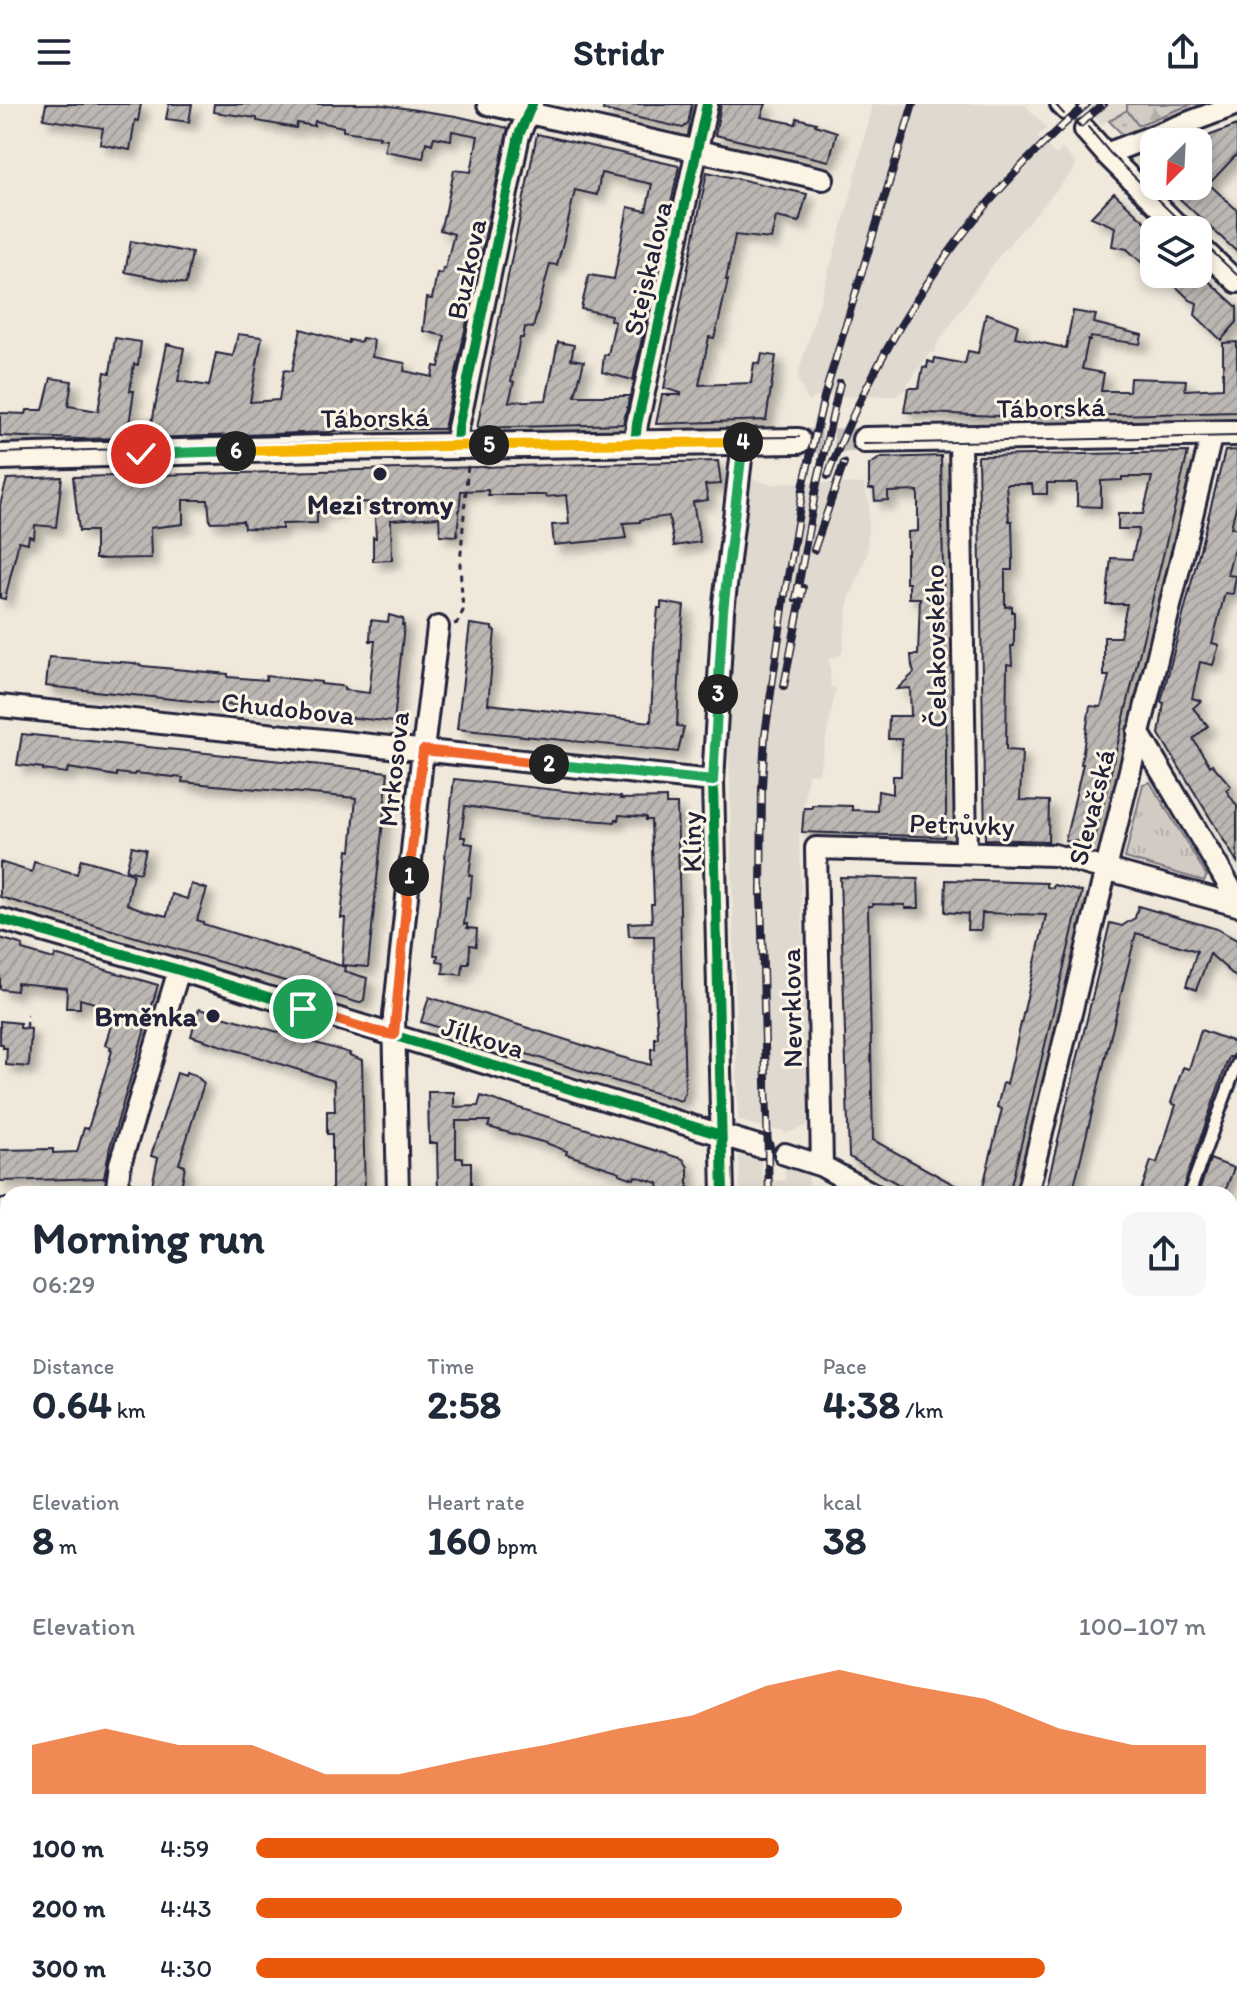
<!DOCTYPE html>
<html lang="en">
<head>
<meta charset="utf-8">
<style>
  :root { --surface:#fff; --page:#f6f6f7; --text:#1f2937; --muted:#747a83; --accent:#ea580c }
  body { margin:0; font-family:Itim,sans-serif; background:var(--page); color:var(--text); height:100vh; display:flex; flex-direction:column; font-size:30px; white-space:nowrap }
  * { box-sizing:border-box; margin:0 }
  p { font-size:26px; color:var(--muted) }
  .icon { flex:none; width:44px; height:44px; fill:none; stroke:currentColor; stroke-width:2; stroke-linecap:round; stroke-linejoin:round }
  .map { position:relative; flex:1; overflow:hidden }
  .side { position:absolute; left:0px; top:1082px; width:1238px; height:830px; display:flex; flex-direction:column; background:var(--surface); border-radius:24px 24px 0 0; box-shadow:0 4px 12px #0003 }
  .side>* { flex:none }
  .needle { width:52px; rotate:204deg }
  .buttons { position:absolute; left:1140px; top:24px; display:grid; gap:16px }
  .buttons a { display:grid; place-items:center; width:72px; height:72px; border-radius:16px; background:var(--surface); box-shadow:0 4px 12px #0003; font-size:40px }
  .pin { position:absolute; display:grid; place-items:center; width:68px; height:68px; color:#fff; margin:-34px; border:4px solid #fff; border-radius:50%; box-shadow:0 2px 8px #0007 }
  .km { position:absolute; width:40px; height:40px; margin:-20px; border-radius:50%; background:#222; color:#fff; font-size:22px; line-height:40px; text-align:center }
  .round { display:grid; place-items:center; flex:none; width:84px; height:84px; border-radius:16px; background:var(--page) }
  .headline { display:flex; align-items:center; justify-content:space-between; height:136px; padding:0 32px }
  h1 { font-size:44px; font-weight:800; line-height:60px }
  .figures { display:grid; grid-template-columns:repeat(3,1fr); gap:12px; height:136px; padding:8px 32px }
  .figures div { display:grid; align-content:center }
  .figures b { font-size:40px; font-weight:800 }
  .figures small { font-size:22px; font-weight:400 }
  .figures p { font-size:22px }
  .chart { height:224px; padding:16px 32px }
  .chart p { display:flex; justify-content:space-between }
  .chart svg { width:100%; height:144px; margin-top:8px; fill:var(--accent); opacity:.7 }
  ul { padding:0 32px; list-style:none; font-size:26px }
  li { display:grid; grid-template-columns:128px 96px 1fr; align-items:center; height:60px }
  li i { height:20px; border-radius:10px; background:var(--accent) }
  header { display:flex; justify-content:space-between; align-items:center; height:104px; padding:0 32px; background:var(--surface); font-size:36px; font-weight:800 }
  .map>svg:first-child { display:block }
  .built { fill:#e0d9cf }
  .industrial { fill:url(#industrial-grid) }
  .grass { fill:url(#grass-dots); stroke:#7a767f; stroke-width:2 }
  .forest { fill:url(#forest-firs); stroke:#7a767f; stroke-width:2 }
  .park { fill:url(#park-tufts); stroke:#7a767f; stroke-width:2 }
  .building { fill:url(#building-hatch); stroke:#22223b; stroke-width:2; filter:url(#shadow) }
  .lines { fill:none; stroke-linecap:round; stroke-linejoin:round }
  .tertiary-tunnel { stroke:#c6c0bb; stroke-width:24; stroke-dasharray:24 12; stroke-linecap:butt }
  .service-casing { stroke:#22223b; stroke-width:16 }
  .minor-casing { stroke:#22223b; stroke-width:26 }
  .tertiary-casing { stroke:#22223b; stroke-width:30 }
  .path { stroke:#22223b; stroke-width:3; stroke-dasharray:6 6; stroke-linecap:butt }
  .service { stroke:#fcf5e5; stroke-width:10 }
  .minor { stroke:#fcf5e5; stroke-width:20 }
  .tertiary { stroke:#fcf5e5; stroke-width:24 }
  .tram { stroke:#22223b; stroke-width:2 }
  .rail-casing { stroke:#22223b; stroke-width:8 }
  .rail { stroke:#fcf5e5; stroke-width:5; stroke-dasharray:15; stroke-linecap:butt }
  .cycleway-casing { stroke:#fcf5e5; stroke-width:15 }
  .cycleway { stroke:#00873e; stroke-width:10 }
  .split-1-casing { stroke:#fff; stroke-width:16 }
  .split-2-casing { stroke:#fff; stroke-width:16 }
  .split-3-casing { stroke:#fff; stroke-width:16 }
  .split-4-casing { stroke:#fff; stroke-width:16 }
  .split-5-casing { stroke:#fff; stroke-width:16 }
  .split-6-casing { stroke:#fff; stroke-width:16 }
  .split-7-casing { stroke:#fff; stroke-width:16 }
  .split-1 { stroke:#f0652b; stroke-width:10 }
  .split-2 { stroke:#f0652b; stroke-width:10 }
  .split-3 { stroke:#22a559; stroke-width:10 }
  .split-4 { stroke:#22a559; stroke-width:10 }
  .split-5 { stroke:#f5b400; stroke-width:10 }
  .split-6 { stroke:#f5b400; stroke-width:10 }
  .split-7 { stroke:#22a559; stroke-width:10 }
  .poi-dot { fill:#22223b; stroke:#fcf5e5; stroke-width:3 }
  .labels { text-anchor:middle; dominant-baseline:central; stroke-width:6; stroke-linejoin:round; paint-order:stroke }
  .street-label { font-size:28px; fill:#22223b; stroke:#fcf5e5 }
  .poi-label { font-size:28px; font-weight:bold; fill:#22223b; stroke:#fcf5e5 }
</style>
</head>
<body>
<header><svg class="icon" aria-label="menu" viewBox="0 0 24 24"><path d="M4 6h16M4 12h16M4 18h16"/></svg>Stridr<svg class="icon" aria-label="share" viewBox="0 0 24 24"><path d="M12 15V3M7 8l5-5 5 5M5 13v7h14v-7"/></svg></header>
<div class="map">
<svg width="1237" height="1911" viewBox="0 0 1237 1911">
  <defs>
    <pattern id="industrial-grid" width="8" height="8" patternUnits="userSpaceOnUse" patternTransform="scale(2)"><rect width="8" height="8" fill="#e0d9cf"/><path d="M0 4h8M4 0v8" fill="none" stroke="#c0bab3"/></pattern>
    <pattern id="grass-dots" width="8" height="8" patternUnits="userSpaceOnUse" patternTransform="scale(2)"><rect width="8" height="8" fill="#d1cbc3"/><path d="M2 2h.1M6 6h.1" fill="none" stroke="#b3aea8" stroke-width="1.8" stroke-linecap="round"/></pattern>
    <pattern id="forest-firs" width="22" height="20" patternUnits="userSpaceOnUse" patternTransform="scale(2)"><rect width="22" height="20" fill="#d1cbc3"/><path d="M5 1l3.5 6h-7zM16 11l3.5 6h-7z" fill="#b3aea8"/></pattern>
    <pattern id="park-tufts" width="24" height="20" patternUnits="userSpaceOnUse" patternTransform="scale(2)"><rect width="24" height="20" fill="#d1cbc3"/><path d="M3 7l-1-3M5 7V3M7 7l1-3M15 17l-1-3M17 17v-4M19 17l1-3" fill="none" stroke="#b3aea8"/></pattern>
    <pattern id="building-hatch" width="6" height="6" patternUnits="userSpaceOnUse" patternTransform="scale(2)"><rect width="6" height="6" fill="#bcb7b3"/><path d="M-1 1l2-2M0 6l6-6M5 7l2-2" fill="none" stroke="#a19d9b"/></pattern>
    <filter id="shadow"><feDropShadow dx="7" dy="7" stdDeviation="4" flood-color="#0004"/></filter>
  </defs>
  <rect width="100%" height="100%" fill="#efe8db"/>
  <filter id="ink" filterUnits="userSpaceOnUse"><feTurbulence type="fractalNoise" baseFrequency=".0125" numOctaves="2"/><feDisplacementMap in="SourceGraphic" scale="16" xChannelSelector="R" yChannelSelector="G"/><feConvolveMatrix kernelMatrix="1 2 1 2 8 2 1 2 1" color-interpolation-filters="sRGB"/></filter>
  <g filter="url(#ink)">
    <!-- built -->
    <path class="built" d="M872,0H1024L1047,24L1037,33L1056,51L1063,45L1076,60L1073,67L999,152L937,240L935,249L930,248L907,282L908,284L895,292L817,293L808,297L797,274L849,99Z
      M1081,0H1192L1127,6L1102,20Z
      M745,373L774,381L788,378L864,380L869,400L867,451L848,499L842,550L829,555L831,583L836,584L819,669L808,670L799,732L810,1020L784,1030V1026H772V1023H760L738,1016L728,602Z
      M739,1051L761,1056L762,1073H773L774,1077L785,1076V1063L809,1069V1083L811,1090H740Z
      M762,1904H853L854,1911H762Z"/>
    <!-- industrial -->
    <path class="industrial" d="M1230,1343L1237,1345V1560L1230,1561Z
      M1237,1599V1911H854L853,1904H1230V1600Z"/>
    <!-- grass -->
    <path class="grass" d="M1192,0H1199L1200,2L1124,32L1109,17L1127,6L1138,21Z"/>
    <!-- forest -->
    <path class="forest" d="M1127,0H1192L1138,21L1127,6Z"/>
    <!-- park -->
    <path class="park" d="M1150,678L1207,772L1204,777L1125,754L1143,680Z
      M1230,1238L1237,1239V1308L1230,1306Z"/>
    <!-- building -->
    <path class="building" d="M46,0H141L138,17L135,16L130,46L100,40L103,24L43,15Z
      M169,0H192L189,18L166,15Z
      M214,0H377L456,12L508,24L444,325H346L329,328L149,334L167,240L184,244L178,277L209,282L216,249L233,252L238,230L262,233L250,298L279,296L284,266L292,267L301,225L349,239V236L361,238L362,234L374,236L372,253L405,259L404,267L432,273L434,262L439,263L445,232L423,227L427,194L432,195L437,169L442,170L443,164L445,165L454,130L440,126L444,111H445L454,66L471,68L478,32L452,27L451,36L434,33L432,40L426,38L423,54L384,47L387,35L379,34L380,32L343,27V23L315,17L314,22L297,19L296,24L257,17V14L213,8Z
      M604,0H692L688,20L683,24L603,6Z
      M721,0H766L761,13L796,20L797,14L816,19L815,21L837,28L829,57L715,31Z
      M1237,21V50L1209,80L1237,106V148L1166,82H1198V36Z
      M537,30L679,62L633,276L602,268L604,251H608L615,218L610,216L611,211L581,205L589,171L614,175L628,103L646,107L652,80L601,69L597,91L575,86L565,131L557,161L550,160L533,224L525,223L523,234H520L511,277L514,278L509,298L546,296L558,238L574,241L571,255L584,257L575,292H630L623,320L477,324Z
      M707,68L807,90L799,118L776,113L771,135L735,131L726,176H728L719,216L714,234L709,233L699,281L751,279L754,259L760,260L762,250L776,252L766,316L656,320L662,291H681V289L664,284Z
      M1114,89L1154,126V170L1127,145L1112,142L1115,123L1091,113Z
      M131,137L192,149L186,180L125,168Z
      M1163,170H1201L1237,203V218L1221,236L1195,211L1197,199L1190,196Z
      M1073,207L1096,211L1094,219L1142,231L1140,240L1091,233L1090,237L1088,236L1082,265L1104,269L1101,287H1129L1130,274L1186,276L1185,286L1223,284V239L1237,238V308L1032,313V311L998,312L904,308L908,284H919L923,263L927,264L928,257L934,259L935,254L965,260L968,247L978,249L986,209L1018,221L1015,233L1066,244Z
      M115,234L141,238L138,261L134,260L130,287H134L127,334L80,335L0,332V309L26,310L27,306H43L51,274L72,277L68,302L98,307L105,268L110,269Z
      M1237,346V399L1231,423L1237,425V445H1234L1227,471L1236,472L1233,490L1225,489L1212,539L1219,541L1213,561L1200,558L1192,594L1201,597L1193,604L1208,622L1193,635L1210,662L1212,660L1231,682L1226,686L1237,702V758L1159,630L1164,599L1161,598L1225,347Z
      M1188,348L1094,738L1065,737L1083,660H1081L1090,602L1101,603L1109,572H1104V533H1120L1127,500H1106L1111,454L1132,455L1139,425H1118V410H1143L1152,373H1122V376L1101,377V403L1077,402V379H1047V390H1033L1032,380H1006L1009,417H1012L1013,455H1012V466H1005V503L1012,502V508H1014V542H1011L1012,561L1007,560L1006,646L1022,647L1020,696L1049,697L1048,737L985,735L978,352Z
      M941,352L946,642V717H945L944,733L802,728L804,704H812V701L852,702V706L877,707L878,687L893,690V672H901L902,635H888L889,612H911L910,584L897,585L914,569L912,562L911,551H918L920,494H909V479H906V450H908V428L918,427V387L888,388V396L875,397L874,385H869V361L880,354Z
      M718,357L721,380L705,381L708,396L693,398L700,438L674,442L669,412L640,416V418L623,419L626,434L554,441L552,421L569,420L566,391L546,393V391H488V386L461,387L457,432L440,431L439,413L391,416L392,456L373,457V433L376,434L374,398L341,399V405H336V407L317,408V419L282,420V425L244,424L243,417L210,418L208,396H183V420L150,424L151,454L95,455V427H79L73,373Z
      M62,373L56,423L35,421L34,434L29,432L28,439L19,437L5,495L0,494V401L7,375Z
      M661,498L684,502L681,530L677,622L684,623L678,648L457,625L470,520L492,523V526L495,527L488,600L651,618L654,544L658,504H661Z
      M389,511L403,515L402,521H404L394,618L46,582L49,553L134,559L143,562L228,570V573L266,576V572L321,578V580L340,582L344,583V586L369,589L375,537H370L371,516L388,518Z
      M22,630L388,668L368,863L342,861L345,814H341L348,746L351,747L356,694L182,678L183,674L135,669L134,671L117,669V672L68,664L67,669L43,666V664L17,661Z
      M454,675L621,693L620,695L666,694V700H677L685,987L681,997L421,918L429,893L621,953L651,961V945H655V934H658L655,888L654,832H629L628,819L652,818L651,800H654L651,716H646V713L619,711L618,716L616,715L615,718L534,712L465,702L461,733H465V739L473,740L469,771L472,772L470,794L467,793L464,820H467V824L477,825L476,842L470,841L469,860H463L462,871L443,869L444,858L437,857L438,851H434Z
      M132,742L146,745L140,769L126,766Z
      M81,755L133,770L127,800L146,807L167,812L172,790L187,795L191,780L207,785L197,816L203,818V820L345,863L344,867L367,874L364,896L359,899L0,793V758L32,768L34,758L77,770Z
      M840,773L918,775L919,804H905V801L872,800V802H868L873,1036L971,1090H916L849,1053Z
      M946,776L1047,779V783L1053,784L1054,781L1082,788L1009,1090H981L1002,1005L997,1003L1003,979L1007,980L1046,811L982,809L981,826H967L968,810L945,808Z
      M1138,802L1217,825L1237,836V874L1210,850L1196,886L1186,882L1197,847L1136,829L1072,1090H1045L1110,819L1122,822L1128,818L1135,814Z
      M0,834L23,841L22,846L54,855L55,851L158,881L110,1043L104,1074L0,1077V1046L53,1045V1049L77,1048L84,1024L88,1025L112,947L110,946L111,943L105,941L116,905L80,895V904H66L67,884L17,879L16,887L0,885Z
      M199,905L350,949L349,951L362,956L365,1090H332V1030H327V1007H335L334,977L191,932Z
      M0,917L20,919V924L31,925L29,963L6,961L7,944H3V940H0Z
      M1201,926L1237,939V941L1233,953H1229L1181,1090H1140L1151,1057L1157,1059L1176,1001L1171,999L1183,963L1189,965Z
      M186,968L195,971L204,979L179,1060L185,1062L180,1090H150L158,1054L151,1052L177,969L185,972Z
      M428,988H454V1003L478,1002L481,992L683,1055L688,1063V1090H659L658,1079L635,1072L634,1075L619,1070L620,1068L566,1050L567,1047L546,1039L488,1023L490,1017H456V1054H463V1058H471V1090H438L437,1039H429Z
      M1210,1055L1234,1064L1224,1090H1198Z"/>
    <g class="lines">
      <!-- tertiary-tunnel -->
      <path class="tertiary-tunnel" d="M798,337L865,336"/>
      <!-- service casing -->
      <g class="service-casing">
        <path id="service" d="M1189,1090L1237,960
          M1230,1798L1237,1797
          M866,1904V1911
          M994,1904V1911"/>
      </g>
      <!-- minor casing -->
      <g class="minor-casing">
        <path id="minor" d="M488,0L823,75
          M1061,0L1067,6
          M1085,26L1106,50L1182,126
          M1106,50L1237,0
          M1198,141L1237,178
          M960,335L966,748
          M635,339L637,320L707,0
          M457,342L458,324L519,31L532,0
          M0,602L713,677
          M1138,628L1237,795
          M0,815L179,866L761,1043
          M785,1050L822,1062L873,1090
          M822,1062L816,744L1054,751L1237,801
          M116,1090L120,1060L179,866
          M398,1090L394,912L423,646L438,523
          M723,1090L713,677L723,507L743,338
          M1027,1090L1212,329
          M0,1106H8
          M1230,1231L1237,1232
          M1230,1315L1237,1317
          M0,1393H8
          M1230,1581L1237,1580
          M0,1715H8
          M189,1904V1911
          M215,1904L216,1911
          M542,1904L545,1911
          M240,1911L254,1904"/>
      </g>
      <!-- tertiary casing -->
      <g class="tertiary-casing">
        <path id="tertiary" d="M865,336L1237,329
          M0,353L322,344L798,337"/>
      </g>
      <!-- path -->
      <path class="path" d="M454,520L457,519L463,507L460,461L468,360
        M26,924L27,911"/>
      <!-- service -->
      <use href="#service" class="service"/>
      <!-- minor -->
      <use href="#minor" class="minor"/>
      <!-- tertiary -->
      <use href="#tertiary" class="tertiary"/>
      <!-- tram -->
      <path class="tram" d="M1055,0L1064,10
        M1088,23L1110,49L1189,126
        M1198,134L1237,171
        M864,340L1237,332
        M0,349L357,337L799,333
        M292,350L492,347"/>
      <!-- rail casing -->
      <g class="rail-casing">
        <path id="rail" d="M1080,20L1104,0
          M828,372C839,340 854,308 870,277C924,171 997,77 1087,0
          M814,446L844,359
          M796,495L817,379L840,279
          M784,582L803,484
          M769,1090L761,790L762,683L765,631L785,490L804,379L824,293L913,0
          M805,1904L806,1911"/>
      </g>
      <!-- rail -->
      <use href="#rail" class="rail"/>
      <!-- cycleway casing -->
      <g class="cycleway-casing">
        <path id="cycleway" d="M532,0L519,31L458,324L457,342L743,338L723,507L713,677L723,1090
          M635,339L637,320L707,0
          M0,815L179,866L721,1031"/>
      </g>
      <!-- cycleway -->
      <use href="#cycleway" class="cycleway"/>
    </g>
  </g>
  <g class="lines" filter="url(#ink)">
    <!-- split-1 casing -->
    <g class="split-1-casing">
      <path id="split-1" d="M303,905L374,927L394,931L409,772"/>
    </g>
    <!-- split-2 casing -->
    <g class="split-2-casing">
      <path id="split-2" d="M409,772L423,646L549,660"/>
    </g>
    <!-- split-3 casing -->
    <g class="split-3-casing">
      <path id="split-3" d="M549,660L713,677L718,590"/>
    </g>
    <!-- split-4 casing -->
    <g class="split-4-casing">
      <path id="split-4" d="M718,590L723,507L743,338"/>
    </g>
    <!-- split-5 casing -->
    <g class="split-5-casing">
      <path id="split-5" d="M489,341L743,338"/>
    </g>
    <!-- split-6 casing -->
    <g class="split-6-casing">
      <path id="split-6" d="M236,347L489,341"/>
    </g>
    <!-- split-7 casing -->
    <g class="split-7-casing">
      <path id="split-7" d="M141,350L236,347"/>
    </g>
    <!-- split-1 -->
    <use href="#split-1" class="split-1"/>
    <!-- split-2 -->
    <use href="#split-2" class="split-2"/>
    <!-- split-3 -->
    <use href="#split-3" class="split-3"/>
    <!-- split-4 -->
    <use href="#split-4" class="split-4"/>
    <!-- split-5 -->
    <use href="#split-5" class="split-5"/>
    <!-- split-6 -->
    <use href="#split-6" class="split-6"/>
    <!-- split-7 -->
    <use href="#split-7" class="split-7"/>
  </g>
  <!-- markers -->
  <g class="poi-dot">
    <circle cx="380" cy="370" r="8"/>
    <circle cx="213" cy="912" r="8"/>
  </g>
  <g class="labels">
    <!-- street labels -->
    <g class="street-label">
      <text transform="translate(647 164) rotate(-77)">Stejskalova</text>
      <text transform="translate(466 165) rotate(-78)">Buzkova</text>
      <text transform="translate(1051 303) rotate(-1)">Táborská</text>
      <text transform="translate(375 313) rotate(-1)">Táborská</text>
      <text transform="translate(935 542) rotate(-91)">Čelakovského</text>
      <text transform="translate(288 604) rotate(6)">Chudobova</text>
      <text transform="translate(393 665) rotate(-84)">Mrkosova</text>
      <text transform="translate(1091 703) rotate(-76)">Slevačská</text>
      <text transform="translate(962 720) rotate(2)">Petrůvky</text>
      <text transform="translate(691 738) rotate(-91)">Klíny</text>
      <text transform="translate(791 904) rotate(-91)">Nevrklova</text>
      <text transform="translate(483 933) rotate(17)">Jílkova</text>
    </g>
    <!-- poi labels -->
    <g class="poi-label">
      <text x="380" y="400">Mezi stromy</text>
      <text x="197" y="912" text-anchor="end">Brněnka</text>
    </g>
  </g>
</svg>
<div class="buttons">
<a><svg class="needle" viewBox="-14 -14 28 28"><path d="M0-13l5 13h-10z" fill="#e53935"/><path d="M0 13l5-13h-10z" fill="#747a83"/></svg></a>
<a><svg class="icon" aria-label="layers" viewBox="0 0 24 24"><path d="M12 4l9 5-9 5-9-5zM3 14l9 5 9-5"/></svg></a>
</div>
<div class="pin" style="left:303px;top:905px;background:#1e9e55"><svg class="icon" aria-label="arrive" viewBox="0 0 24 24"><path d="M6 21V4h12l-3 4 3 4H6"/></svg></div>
<div class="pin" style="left:141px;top:350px;background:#d93025"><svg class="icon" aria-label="check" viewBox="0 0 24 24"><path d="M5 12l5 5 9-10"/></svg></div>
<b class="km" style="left:409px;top:772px">1</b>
<b class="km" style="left:549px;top:660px">2</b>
<b class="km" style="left:718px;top:590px">3</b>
<b class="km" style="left:743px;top:338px">4</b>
<b class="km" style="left:489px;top:341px">5</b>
<b class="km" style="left:236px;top:347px">6</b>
<section class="side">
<div class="headline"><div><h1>Morning run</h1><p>06:29</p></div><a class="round"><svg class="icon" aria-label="share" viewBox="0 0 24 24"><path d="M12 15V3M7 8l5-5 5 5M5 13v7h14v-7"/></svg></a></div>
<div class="figures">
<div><p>Distance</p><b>0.64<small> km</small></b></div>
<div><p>Time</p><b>2:58</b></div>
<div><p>Pace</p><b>4:38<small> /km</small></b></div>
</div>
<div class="figures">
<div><p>Elevation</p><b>8<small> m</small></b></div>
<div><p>Heart rate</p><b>160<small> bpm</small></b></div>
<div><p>kcal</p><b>38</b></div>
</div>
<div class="chart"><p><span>Elevation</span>100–107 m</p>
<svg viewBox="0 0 160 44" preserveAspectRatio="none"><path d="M0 44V29L10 24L20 29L30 29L40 38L50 38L60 33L70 29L80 24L90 20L100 11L110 6L120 11L130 15L140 24L150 29L160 29V44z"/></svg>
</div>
<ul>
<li><b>100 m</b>4:59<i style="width:55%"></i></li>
<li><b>200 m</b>4:43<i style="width:68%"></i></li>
<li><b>300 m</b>4:30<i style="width:83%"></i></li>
</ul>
</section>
</div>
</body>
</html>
